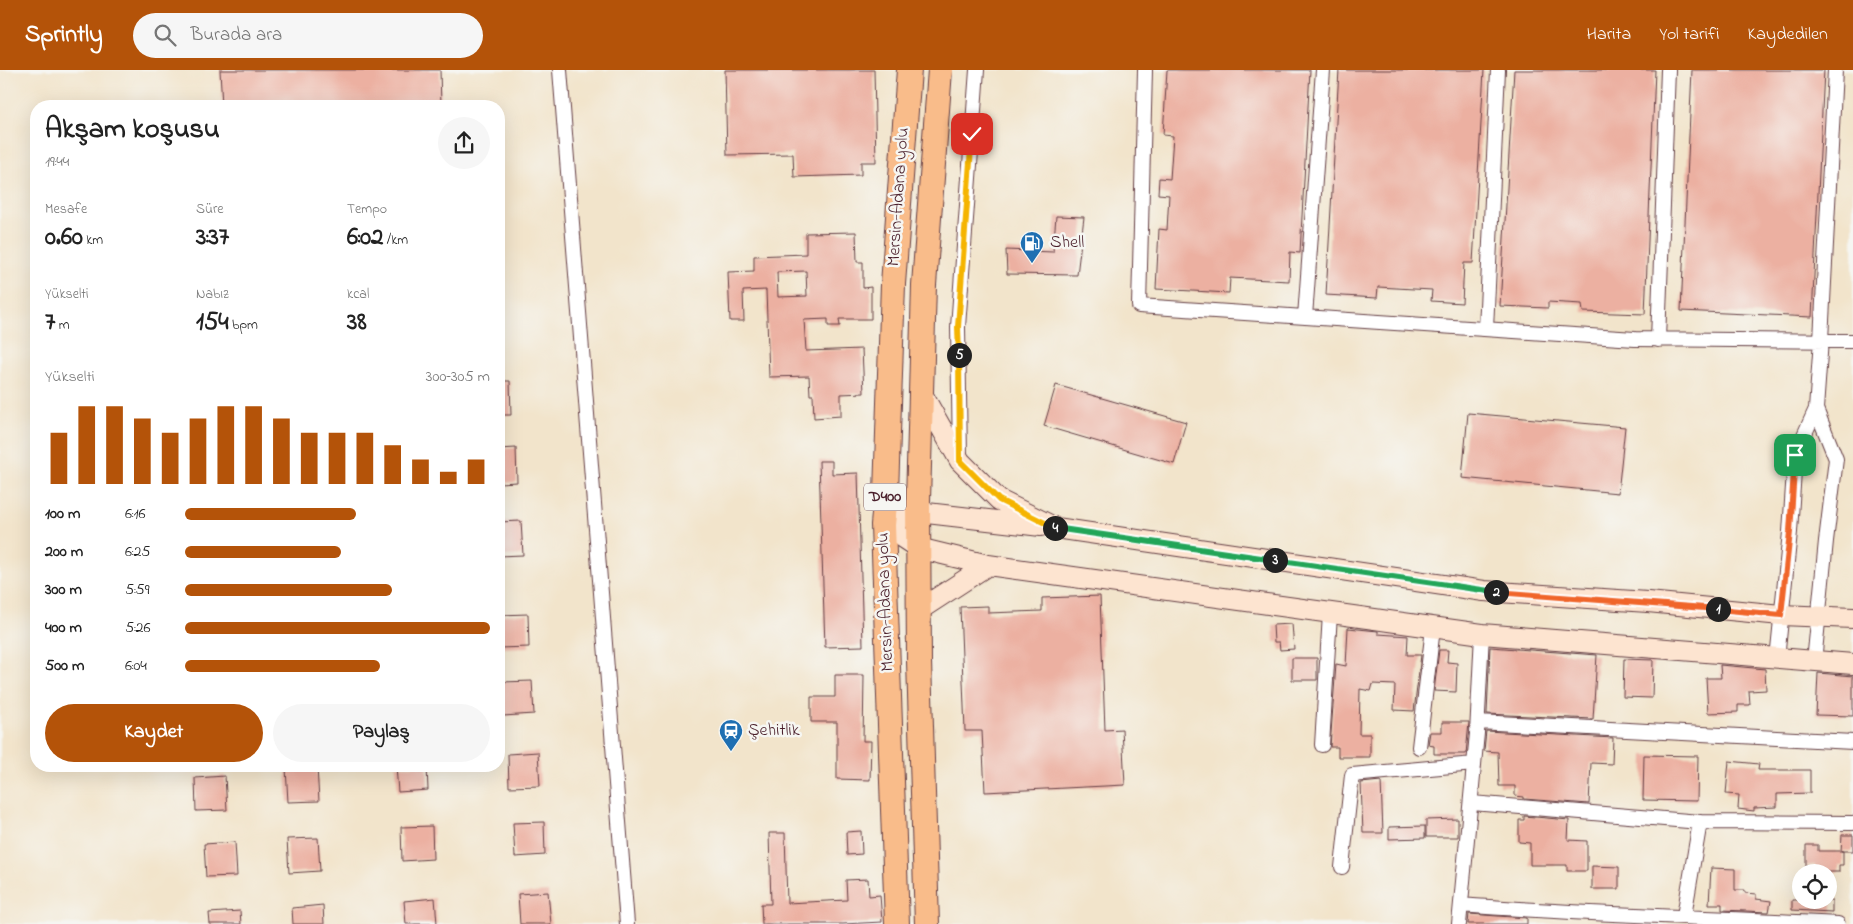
<!DOCTYPE html>
<html lang="tr">
<head>
<meta charset="utf-8">
<style>
  :root { --surface:#fff; --page:#f6f6f6; --text:#222; --muted:#767676; --accent:#b45309 }
  body { margin:0; font-family:"Indie Flower",sans-serif; background:var(--page); color:var(--text); height:100vh; display:flex; flex-direction:column; font-size:19px; white-space:nowrap }
  * { box-sizing:border-box; margin:0 }
  p { font-size:16px; color:var(--muted) }
  .icon { flex:none; width:28px; height:28px; fill:none; stroke:currentColor; stroke-width:2; stroke-linecap:round; stroke-linejoin:round }
  .map { position:relative; flex:1; overflow:hidden }
  .drawer { position:absolute; left:30px; top:30px; width:475px; height:672px; display:flex; flex-direction:column; background:var(--surface); border-radius:20px; box-shadow:0 5px 20px #0002 }
  .drawer>* { flex:none }
  .fabs { position:absolute; left:1792px; top:794px; display:grid; gap:10px }
  .fabs a { display:grid; place-items:center; width:45px; height:45px; border-radius:50%; background:var(--surface); box-shadow:0 5px 20px #0002; font-size:25px }
  .pin { position:absolute; display:grid; place-items:center; width:42px; height:42px; color:#fff; margin:-21px; border-radius:10px; box-shadow:0 2px 8px #0006 }
  .km { position:absolute; width:25px; height:25px; margin:-12px; border-radius:50%; background:#222; color:#fff; font-size:14px; line-height:25px; text-align:center }
  .round { display:grid; place-items:center; flex:none; width:52px; height:52px; border-radius:26px; background:var(--page) }
  .head { display:flex; align-items:center; justify-content:space-between; height:85px; padding:0 15px }
  h1 { font-size:28px; font-weight:700; line-height:38px }
  .figures { display:grid; grid-template-columns:repeat(3,1fr); gap:8px; height:85px; padding:5px 15px }
  .figures div { display:grid; align-content:center }
  .figures b { font-size:25px; font-weight:700 }
  .figures small { font-size:14px; font-weight:400 }
  .figures p { font-size:14px }
  .chart { height:140px; padding:10px 15px }
  .chart p { display:flex; justify-content:space-between }
  .chart svg { width:100%; height:90px; margin-top:5px; stroke:var(--accent); stroke-width:6 }
  .cta { display:flex; gap:10px; margin-top:auto; padding:10px 15px }
  .cta a { flex:1; height:58px; border-radius:30px; background:var(--accent); color:#fff; font-size:20px; font-weight:700; line-height:58px; text-align:center }
  .cta a+a { background:var(--page); color:var(--text) }
  ul { padding:0 15px; list-style:none; font-size:16px }
  li { display:grid; grid-template-columns:80px 60px 1fr; align-items:center; height:38px }
  li i { height:12px; border-radius:6px; background:var(--accent) }
  header { display:flex; align-items:center; gap:30px; box-sizing:border-box; height:70px; padding:0 25px; background:var(--accent); color:#fff }
  header strong { font-size:24px }
  nav { display:flex; gap:28px; margin-inline-start:auto; font-size:18px }
  .search { width:350px; height:45px; background:var(--page); display:flex; align-items:center; gap:12px; box-sizing:border-box; padding:0 18px; border-radius:28px; color:var(--muted); font-size:19px }
  .map>svg:first-child { display:block }
  .building { fill:#ecb0a1; fill-rule:evenodd }
  .lines { fill:none; stroke-linecap:round; stroke-linejoin:round }
  .minor-casing { stroke:#633d43; stroke-width:16 }
  .secondary-casing { stroke:#633d43; stroke-width:22 }
  .trunk-casing { stroke:#633d43; stroke-width:26 }
  .minor { stroke:#fff; stroke-width:14 }
  .secondary { stroke:#fde4d0; stroke-width:20 }
  .trunk { stroke:#f9bc8a; stroke-width:24 }
  .split-1-casing { stroke:#fff; stroke-width:10 }
  .split-2-casing { stroke:#fff; stroke-width:10 }
  .split-3-casing { stroke:#fff; stroke-width:10 }
  .split-4-casing { stroke:#fff; stroke-width:10 }
  .split-5-casing { stroke:#fff; stroke-width:10 }
  .split-6-casing { stroke:#fff; stroke-width:10 }
  .split-1 { stroke:#f0652b; stroke-width:6 }
  .split-2 { stroke:#f0652b; stroke-width:6 }
  .split-3 { stroke:#22a559; stroke-width:6 }
  .split-4 { stroke:#22a559; stroke-width:6 }
  .split-5 { stroke:#f5b400; stroke-width:6 }
  .split-6 { stroke:#f5b400; stroke-width:6 }
  .labels { text-anchor:middle; dominant-baseline:central; stroke-width:5; stroke-linejoin:round; paint-order:stroke }
  .shield { fill:#f6f6f2; stroke:#7e6067; stroke-width:1 }
  .shield-label { font-size:16px; font-weight:bold; fill:#4a1f2b }
  .street-label { font-size:18px; fill:#4a1f2b; stroke:#f6f6f2 }
  .poi-label { font-size:18px; fill:#4a1f2b; stroke:#f6f6f2; text-anchor:start }
</style>
</head>
<body>
<header>
<strong>Sprintly</strong>
<div class="search"><svg class="icon" aria-label="search" viewBox="0 0 24 24"><circle cx="10" cy="10" r="6"/><path d="M15 15l6 6"/></svg>Burada ara</div>
<nav><a>Harita</a><a>Yol tarifi</a><a>Kaydedilen</a></nav>
</header>
<div class="map">
<svg width="1853" height="854" viewBox="0 0 1853 854">
  <rect width="100%" height="100%" fill="#f6f6f2"/>
  <filter id="ink" filterUnits="userSpaceOnUse"><feTurbulence type="fractalNoise" baseFrequency=".02" numOctaves="2"/><feDisplacementMap in="SourceGraphic" scale="10" xChannelSelector="R" yChannelSelector="G"/><feConvolveMatrix kernelMatrix="1 2 1 2 8 2 1 2 1" color-interpolation-filters="sRGB"/></filter>
  <filter id="wash" filterUnits="userSpaceOnUse"><feTurbulence type="fractalNoise" baseFrequency=".0096" numOctaves="4" result="noise"/><feDisplacementMap in="SourceGraphic" scale="20" xChannelSelector="R" yChannelSelector="G"/><feGaussianBlur stdDeviation="1.12" result="paint"/><feColorMatrix in="noise" values="0 0 0 0 0 0 0 0 0 0 0 0 0 0 0 0 0 1.4 0 .05"/><feComposite in="paint" operator="in"/></filter>
  <g filter="url(#wash)">
    <rect width="100%" height="100%" fill="#f2e4cb"/>
    <g id="blocks">
      <!-- building -->
      <path class="building" d="M220,0H440L441,36H222Z
        M725,0H874L876,92H861V105L794,107L793,84L727,85Z
        M1167,0H1310L1300,183L1290,182L1289,211L1230,208L1229,223L1156,219L1159,159L1167,160L1169,125L1158,124L1159,108L1170,109L1173,66L1163,65Z
        M1339,0H1484L1473,193H1464L1462,233L1431,231L1432,220L1378,217L1377,228L1326,225Z
        M1514,0H1655L1645,244L1583,242L1582,234L1548,232V238L1500,236Z
        M1692,0H1824L1812,247L1681,241Z
        M1056,146L1084,147L1077,205L1007,204L1006,180L1053,182Z
        M856,162L857,192H863V218L871,217V249H839L840,256H828V249L804,250L806,281L862,279L864,323L841,324V346L814,348L813,325H810L809,306L769,307L766,220L743,221L744,251H730L728,202L754,201V186L806,184V163ZM806,201L807,226L778,227L777,202Z
        M499,311H510L511,345H499Z
        M1056,315L1186,352L1174,394L1044,356Z
        M1468,343L1625,357L1618,423L1462,408Z
        M516,378L517,412L499,413V379Z
        M819,391H832V404L858,403L863,576L825,577Z
        M521,451L523,485L499,486V452Z
        M1100,526L1105,660L1122,659L1125,715L985,722L982,661H965L960,537L988,536V543L1042,541V528Z
        M528,544L529,577L499,578V545Z
        M1292,554L1294,579L1280,580L1279,572H1274L1273,555Z
        M1348,558L1378,561V564L1408,566L1407,585H1421L1414,641L1394,640L1395,615L1373,614L1371,621L1360,619L1359,664H1370V687H1338V677H1330L1336,594L1346,596Z
        M1490,577L1597,585L1593,649L1487,644Z
        M1439,580H1448L1447,592L1457,593L1456,622L1434,621Z
        M1292,588H1317V610H1292Z
        M1624,589L1653,590L1652,628L1623,627Z
        M1720,595L1765,599L1766,620L1749,621L1750,635H1738V642L1708,643L1706,608H1721Z
        M1818,603L1853,606V646L1816,645Z
        M835,605H864L863,671H871L870,710L837,709V652H811V627H835Z
        M532,611L534,644L503,646L502,612Z
        M1442,652H1469L1466,684H1434V676L1428,675L1430,662H1442Z
        M1486,661L1613,668L1612,694L1591,693L1589,734L1524,729V727L1515,726V716H1499L1498,682L1484,681Z
        M538,682L540,716L509,717L508,684Z
        M1644,685L1698,686L1697,731L1643,730Z
        M1729,691L1759,694L1758,700H1810V723L1777,724V737L1754,738V741L1738,739L1739,725L1726,724Z
        M396,696H427L428,720L398,722Z
        M317,697L319,731L288,732L286,698Z
        M225,706L227,740L196,741L195,708Z
        M1381,711L1383,763H1363L1361,713Z
        M1524,746L1569,750L1568,770L1587,771V801H1567V795H1530V773L1519,772V750H1524Z
        M1458,749V767H1426V750Z
        M544,752L545,785L515,787L513,753Z
        M432,756L433,789L402,791L401,757Z
        M1425,756V768L1389,769V757Z
        M861,761L862,784L847,785L846,762Z
        M769,763H785L787,833L847,830L846,810L868,809L869,826L880,825L882,852L843,854H762L761,834H771Z
        M1842,765H1853V781H1841Z
        M318,768L320,801L289,803L287,769Z
        M235,772L237,806L206,807L204,774Z
        M1806,775H1818V781H1843V795H1839V802H1815V795L1806,796Z
        M1592,796L1619,797V819H1592Z
        M1711,798L1735,799V820H1745V823L1756,824V829L1771,831L1769,842L1722,840V834H1709Z
        M548,822L551,854H520L518,824Z
        M435,828L437,854H406L404,831Z
        M1792,830H1832V842L1792,840Z
        M323,835L324,854H293L292,838Z
        M240,841L241,854H210L209,843Z
        M1469,844L1527,848V854H1468Z"/>
    </g>
  </g>
  <g filter="url(#ink)">
    <use href="#blocks" fill-opacity="0" stroke="#633d43" stroke-width="1"/>
    <g class="lines">
      <!-- minor casing -->
      <g class="minor-casing">
        <path id="minor" d="M560,0L627,854
          M1145,0L1139,236L1635,269L1853,271
          M1305,247L1323,0
          M1486,259L1498,0
          M1658,270L1668,0
          M960,388L958,257L977,0
          M1777,589L1790,462L1795,385L1816,339L1821,270L1835,0
          M1814,592L1826,471L1836,389L1816,339
          M1478,652L1853,672
          M1322,675L1330,544
          M1419,677L1433,558
          M1472,733L1700,752L1853,753
          M1342,797L1352,705L1474,694
          M1461,835C1586,845 1713,847 1838,854
          M1684,846L1700,752
          M1459,854L1477,663L1482,564"/>
      </g>
      <!-- secondary casing -->
      <g class="secondary-casing">
        <path id="secondary" d="M921,322L960,391L999,430L1056,458L1484,521L1648,532L1781,545L1853,548
          M883,455L918,442L1041,456
          M883,455L918,478L988,495
          M919,540L988,495L1482,564L1853,594"/>
      </g>
      <!-- trunk casing -->
      <g class="trunk-casing">
        <path id="trunk" d="M897,854L883,455L886,423L893,214L909,0
          M927,854L919,591L918,431L924,215L940,0"/>
      </g>
      <!-- minor -->
      <use href="#minor" class="minor"/>
      <!-- secondary -->
      <use href="#secondary" class="secondary"/>
      <!-- trunk -->
      <use href="#trunk" class="trunk"/>
    </g>
  </g>
  <g class="lines" filter="url(#ink)">
    <!-- split-1 casing -->
    <g class="split-1-casing">
      <path id="split-1" d="M1718,539L1781,545L1790,462L1795,385"/>
    </g>
    <!-- split-2 casing -->
    <g class="split-2-casing">
      <path id="split-2" d="M1496,522L1718,539"/>
    </g>
    <!-- split-3 casing -->
    <g class="split-3-casing">
      <path id="split-3" d="M1275,490L1496,522"/>
    </g>
    <!-- split-4 casing -->
    <g class="split-4-casing">
      <path id="split-4" d="M1055,458L1275,490"/>
    </g>
    <!-- split-5 casing -->
    <g class="split-5-casing">
      <path id="split-5" d="M959,285L960,391L999,430L1055,458"/>
    </g>
    <!-- split-6 casing -->
    <g class="split-6-casing">
      <path id="split-6" d="M959,285L958,257L972,64"/>
    </g>
    <!-- split-1 -->
    <use href="#split-1" class="split-1"/>
    <!-- split-2 -->
    <use href="#split-2" class="split-2"/>
    <!-- split-3 -->
    <use href="#split-3" class="split-3"/>
    <!-- split-4 -->
    <use href="#split-4" class="split-4"/>
    <!-- split-5 -->
    <use href="#split-5" class="split-5"/>
    <!-- split-6 -->
    <use href="#split-6" class="split-6"/>
  </g>
  <!-- icons -->
  <defs>
    <g id="fuel-pin" transform="scale(1.25)"><path d="M0 17L-7.5 6A9.5 9.5 0 1 1 7.5 6Z" fill="#1f6fb2" stroke="#f6f6f2"/><path d="M-5.5-6h7V0h2V4h1.3V-2.5L3-4.5l.8-.8L6-3V5H2.5V1h-1V6h-7ZM-4.2-4.7v3.2H.2V-4.7Z" fill="#fff"/></g>
    <g id="station-pin" transform="scale(1.25)"><path d="M0 17L-7.5 6A9.5 9.5 0 1 1 7.5 6Z" fill="#1f6fb2" stroke="#f6f6f2"/><path d="M-3-6H3Q5-6 5-4V2Q5 4 3 4L4.5 6H3L1.5 4h-3L-3 6H-4.5L-3 4Q-5 4-5 2V-4Q-5-6-3-6ZM-3.5-4v3h7v-3ZM-3.5 1v1.5H-2V1ZM2 1v1.5H3.5V1Z" fill="#fff"/></g>
  </defs>
  <g fill-rule="evenodd">
    <use href="#fuel-pin" x="1032" y="173"/>
    <use href="#station-pin" x="731" y="661"/>
  </g>
  <g class="labels">
    <!-- shield labels -->
    <rect class="shield" x="864" y="413.5" width="42" height="27" rx="4"/>
    <g class="shield-label">
      <text x="885" y="427">D400</text>
    </g>
    <!-- street labels -->
    <g class="street-label">
      <text transform="translate(899 127) rotate(-86)">Mersin-Adana yolu</text>
      <text transform="translate(886 532) rotate(-92)">Mersin-Adana yolu</text>
    </g>
    <!-- poi labels -->
    <g class="poi-label">
      <text x="1050" y="173">Shell</text>
      <text x="748" y="661">Şehitlik</text>
    </g>
  </g>
</svg>
<div class="fabs">
<a><svg class="icon" aria-label="locate" viewBox="0 0 24 24"><circle cx="12" cy="12" r="6"/><path d="M12 2v4M12 18v4M2 12h4M18 12h4"/></svg></a>
</div>
<div class="pin" style="left:1795px;top:385px;background:#1e9e55"><svg class="icon" aria-label="arrive" viewBox="0 0 24 24"><path d="M6 21V4h12l-3 4 3 4H6"/></svg></div>
<div class="pin" style="left:972px;top:64px;background:#d93025"><svg class="icon" aria-label="check" viewBox="0 0 24 24"><path d="M5 12l5 5 9-10"/></svg></div>
<b class="km" style="left:1718px;top:539px">1</b>
<b class="km" style="left:1496px;top:522px">2</b>
<b class="km" style="left:1275px;top:490px">3</b>
<b class="km" style="left:1055px;top:458px">4</b>
<b class="km" style="left:959px;top:285px">5</b>
<section class="drawer">
<div class="head"><div><h1>Akşam koşusu</h1><p>19:44</p></div><a class="round"><svg class="icon" aria-label="share" viewBox="0 0 24 24"><path d="M12 15V3M7 8l5-5 5 5M5 13v7h14v-7"/></svg></a></div>
<div class="figures">
<div><p>Mesafe</p><b>0.60<small> km</small></b></div>
<div><p>Süre</p><b>3:37</b></div>
<div><p>Tempo</p><b>6:02<small> /km</small></b></div>
</div>
<div class="figures">
<div><p>Yükselti</p><b>7<small> m</small></b></div>
<div><p>Nabız</p><b>154<small> bpm</small></b></div>
<div><p>kcal</p><b>38</b></div>
</div>
<div class="chart"><p><span>Yükselti</span>300–305 m</p>
<svg viewBox="0 0 160 44" preserveAspectRatio="none"><path d="M5 44V19M15 44V6M25 44V6M35 44V12M45 44V19M55 44V12M65 44V6M75 44V6M85 44V12M95 44V19M105 44V19M115 44V19M125 44V25M135 44V32M145 44V38M155 44V32"/></svg>
</div>
<ul>
<li><b>100 m</b>6:16<i style="width:56%"></i></li>
<li><b>200 m</b>6:25<i style="width:51%"></i></li>
<li><b>300 m</b>5:59<i style="width:68%"></i></li>
<li><b>400 m</b>5:26<i style="width:100%"></i></li>
<li><b>500 m</b>6:04<i style="width:64%"></i></li>
</ul>
<div class="cta"><a>Kaydet</a><a>Paylaş</a></div>
</section>
</div>
</body>
</html>
